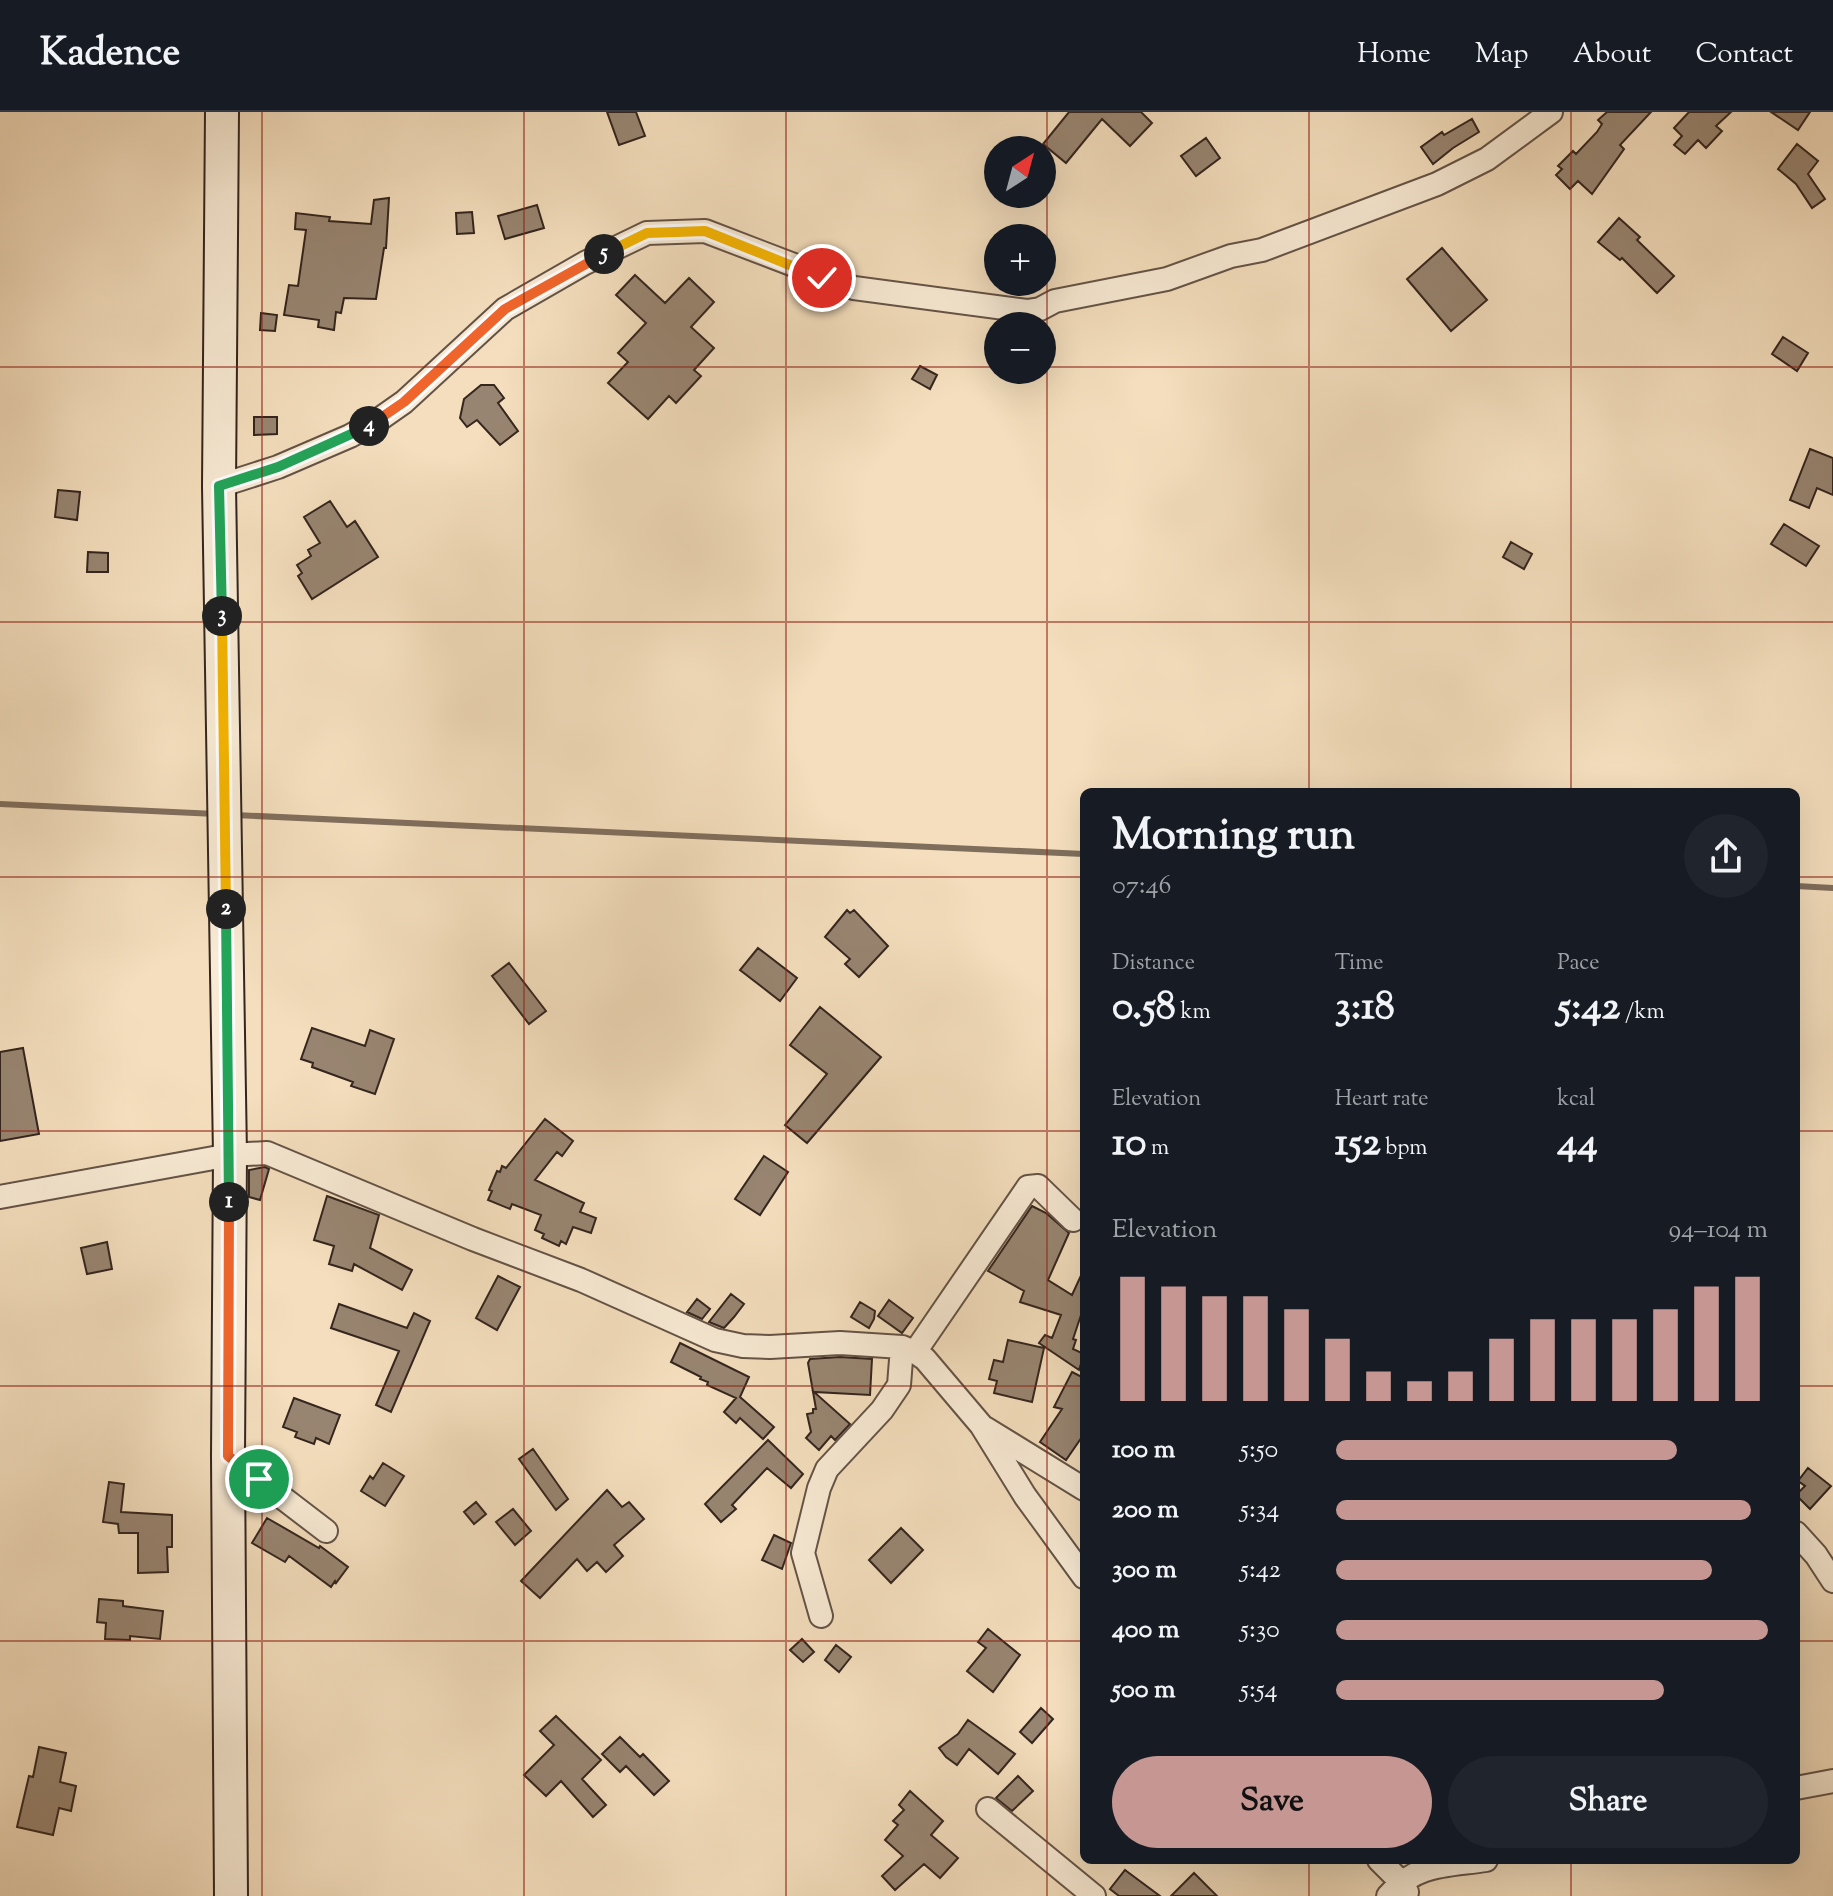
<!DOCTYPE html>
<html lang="en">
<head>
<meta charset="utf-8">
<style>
  :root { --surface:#171b24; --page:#20242c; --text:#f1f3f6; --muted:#9ea1a6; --line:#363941; --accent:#c59692 }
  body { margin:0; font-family:"Sorts Mill Goudy",serif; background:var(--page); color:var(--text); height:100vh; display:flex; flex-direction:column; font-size:30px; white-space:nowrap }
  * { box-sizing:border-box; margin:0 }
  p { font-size:26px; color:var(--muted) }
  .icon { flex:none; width:44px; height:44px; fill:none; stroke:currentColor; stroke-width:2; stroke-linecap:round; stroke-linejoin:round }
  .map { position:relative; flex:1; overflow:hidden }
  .panel { position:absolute; left:1080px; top:676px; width:720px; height:1076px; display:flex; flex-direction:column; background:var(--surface); border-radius:12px; box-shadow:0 8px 32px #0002 }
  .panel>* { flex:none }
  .needle { width:52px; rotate:36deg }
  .tools { position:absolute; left:984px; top:24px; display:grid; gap:16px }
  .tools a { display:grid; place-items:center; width:72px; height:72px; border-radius:50%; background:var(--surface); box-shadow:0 8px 32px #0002; font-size:40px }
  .pin { position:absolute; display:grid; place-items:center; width:68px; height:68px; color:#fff; margin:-34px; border:4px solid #fff; border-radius:50%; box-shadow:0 2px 8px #0007 }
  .km { position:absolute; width:40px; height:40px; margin:-20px; border-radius:50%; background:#222; color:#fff; font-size:22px; line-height:40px; text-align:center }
  .round { display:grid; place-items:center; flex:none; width:84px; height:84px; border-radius:42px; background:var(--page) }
  .head { display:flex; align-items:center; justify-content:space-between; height:136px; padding:0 32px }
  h1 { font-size:44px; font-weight:700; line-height:60px }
  .stats { display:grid; grid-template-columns:repeat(3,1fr); gap:12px; height:136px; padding:8px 32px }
  .stats div { display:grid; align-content:center }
  .stats b { font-size:40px; font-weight:700 }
  .stats small { font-size:22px; font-weight:400 }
  .stats p { font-size:22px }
  .chart { height:224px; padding:16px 32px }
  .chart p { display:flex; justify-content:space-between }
  .chart svg { width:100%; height:144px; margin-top:8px; stroke:var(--accent); stroke-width:6 }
  .cta { display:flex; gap:16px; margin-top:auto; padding:16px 32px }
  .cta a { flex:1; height:92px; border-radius:48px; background:var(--accent); color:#111; font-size:32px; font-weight:700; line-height:92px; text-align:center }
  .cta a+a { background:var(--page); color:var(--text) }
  ul { padding:0 32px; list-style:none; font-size:26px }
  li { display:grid; grid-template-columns:128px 96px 1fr; align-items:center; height:60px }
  li i { height:20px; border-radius:10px; background:var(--accent) }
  header { display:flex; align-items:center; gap:48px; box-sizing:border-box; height:112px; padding:0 40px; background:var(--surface); border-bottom:2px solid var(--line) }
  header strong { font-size:38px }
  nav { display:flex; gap:44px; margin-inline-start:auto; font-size:28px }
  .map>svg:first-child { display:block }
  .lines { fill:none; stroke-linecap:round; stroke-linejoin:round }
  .stream { stroke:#806e5d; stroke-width:6 }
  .building { fill:#988571; stroke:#34251e; stroke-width:2 }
  .street-casing { stroke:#645346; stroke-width:26 }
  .secondary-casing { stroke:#34251e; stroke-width:36 }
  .street { stroke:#f8ead4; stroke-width:22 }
  .secondary { stroke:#f8ead4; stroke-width:32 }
  .split-1-casing { stroke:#fff; stroke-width:16 }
  .split-2-casing { stroke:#fff; stroke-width:16 }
  .split-3-casing { stroke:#fff; stroke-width:16 }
  .split-4-casing { stroke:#fff; stroke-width:16 }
  .split-5-casing { stroke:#fff; stroke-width:16 }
  .split-6-casing { stroke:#fff; stroke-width:16 }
  .split-1 { stroke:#f0652b; stroke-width:10 }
  .split-2 { stroke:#22a559; stroke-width:10 }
  .split-3 { stroke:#f5b400; stroke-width:10 }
  .split-4 { stroke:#22a559; stroke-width:10 }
  .split-5 { stroke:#f0652b; stroke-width:10 }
  .split-6 { stroke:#f5b400; stroke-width:10 }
  .grid { fill:none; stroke:#8f2418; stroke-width:2; stroke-opacity:0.55 }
</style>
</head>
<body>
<header>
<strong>Kadence</strong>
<nav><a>Home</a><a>Map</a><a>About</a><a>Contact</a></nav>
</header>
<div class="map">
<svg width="1833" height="1784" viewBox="0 0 1833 1784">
  <rect width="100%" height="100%" fill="#f4debd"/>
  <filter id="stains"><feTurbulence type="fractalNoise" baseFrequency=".0025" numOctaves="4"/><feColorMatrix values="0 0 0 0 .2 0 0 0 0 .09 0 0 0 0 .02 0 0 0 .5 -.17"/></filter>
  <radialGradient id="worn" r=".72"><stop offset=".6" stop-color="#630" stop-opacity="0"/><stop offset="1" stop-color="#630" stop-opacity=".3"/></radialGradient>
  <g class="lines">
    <!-- stream -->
    <path class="stream" d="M0,692L216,702
      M235,703L1084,742
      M1796,774L1833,776"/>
  </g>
  <!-- building -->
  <path class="building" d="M607,0H636L645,24L619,33Z
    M1069,0H1141L1152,11L1130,34L1102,7L1066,51L1043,32Z
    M1607,0H1651L1620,33L1624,37L1592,82L1578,69L1570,77L1556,63L1562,57L1558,54L1573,39L1576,42L1597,20L1602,12L1598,8Z
    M1689,0H1731L1716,14L1722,19L1706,36L1698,28L1685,42L1674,33L1682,24L1674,16Z
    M1771,0H1810L1798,18Z
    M1472,7L1479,20L1453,36L1433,52L1421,35L1442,20L1444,23Z
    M1206,26L1220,46L1196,64L1181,44Z
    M1797,32L1818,49L1808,62L1825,87L1812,96L1796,72L1778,57Z
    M389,86L386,136H384L376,187L344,186L341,201L336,200L334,218L318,215L319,208L284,203L289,173L298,174L306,118L295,117L296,101L330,105L329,109L371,112L374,88Z
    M537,93L544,116L505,127L498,104Z
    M472,100L474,121L457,122L456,101Z
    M1619,106L1640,125L1637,128L1674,164L1657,181L1622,146L1620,148L1598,130Z
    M1442,136L1487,188L1451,219L1407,167Z
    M635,163L665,191L689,166L714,190L691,215L714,236L694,258L701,264L676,291L669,284L648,307L608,271L628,250L618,241L646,211L616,183Z
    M261,201L277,203L275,219L260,218Z
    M1783,225L1808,241L1797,259L1772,242Z
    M920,254L937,263L930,277L912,267Z
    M481,273H494L504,286L498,291L518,319L500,333L477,308L467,315L460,306L464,287Z
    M254,305H277V322L254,323Z
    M1810,337L1833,346V383L1817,376L1809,396L1790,388Z
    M58,378L80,380L77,408L55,405Z
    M330,389L347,415L355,409L378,445L312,487L298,464L302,461L297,453L311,444L308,438L320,431L304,405Z
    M1784,412L1819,434L1806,454L1771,432Z
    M1511,430L1532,442L1524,457L1503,445Z
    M88,440L108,441V460H87Z
    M847,798L850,801L854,798L888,834L859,865L845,852L850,847L825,825Z
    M758,836L797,866L780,889L740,858Z
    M509,851L546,899L529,912L492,864Z
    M820,895L881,945L807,1031L785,1013L827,962L790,933Z
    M312,916L365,934L370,918L394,927L375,982L351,974L353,970L312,955L313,951L301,947Z
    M23,936L39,1022L0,1029V940Z
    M545,1007L573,1029L562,1044L557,1040L535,1068L584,1091L580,1100L596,1106L591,1121L573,1115L566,1132L561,1129L559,1134L542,1126L544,1122L535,1118L541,1103L512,1092L510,1097L488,1088L492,1079L489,1078L497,1059L500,1060L502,1054L506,1056Z
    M764,1044L788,1060L760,1103L735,1087Z
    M265,1055L269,1057L260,1088L249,1085V1058Z
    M327,1084L379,1103L370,1136L412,1158L402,1178L354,1152L352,1159L329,1152L334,1134L314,1128Z
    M1032,1094L1046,1101L1069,1121L1048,1168L1072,1183L1084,1157V1194L1073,1227L1076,1228L1073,1237L1084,1242L1079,1258L1039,1231L1045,1223L1052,1226L1061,1203L1020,1190L1024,1179L988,1159Z
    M107,1130L112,1157L87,1162L81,1136Z
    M498,1164L520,1175L497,1218L476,1206Z
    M731,1182L744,1192L734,1205L724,1216L709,1210Z
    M697,1187L710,1197L702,1207L687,1200Z
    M889,1188L913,1206L902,1221L878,1204Z
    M860,1190L875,1199L874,1207L869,1216L851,1205Z
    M339,1192L407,1216L414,1201L430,1209L391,1300L376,1293L399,1239L331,1216Z
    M1008,1228L1044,1236L1032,1290L994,1281L997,1269L989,1267L994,1248L1003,1250Z
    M680,1231L749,1265L740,1285L774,1315L763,1327L740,1306L736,1311L724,1300L736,1286L707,1273L708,1270L700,1267L701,1265L671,1250Z
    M840,1245L872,1247L870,1283L814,1280L850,1312L835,1328L831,1324L819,1338L806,1326L811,1320L807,1302L813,1301V1297H816L808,1251L810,1247Z
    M1072,1260L1084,1266V1322L1066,1348L1040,1330L1062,1297L1054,1295Z
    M294,1286L340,1303L329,1332L316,1326L314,1332L295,1325L297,1320L283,1315Z
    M768,1328L803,1362L791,1376L767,1356L732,1393L736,1397L721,1410L705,1392Z
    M533,1337L568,1387L556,1398L519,1347Z
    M383,1351L404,1364L385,1394L361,1379L370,1364L373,1367Z
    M1808,1356L1831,1374L1810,1397L1796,1383L1805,1374L1798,1369Z
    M109,1370L124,1372L121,1400L172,1403V1435H167L168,1460L138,1461V1421H119L118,1412L103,1410Z
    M607,1378L622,1395L629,1390L644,1407L614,1433L623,1444L606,1460L597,1450L587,1459L577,1447L540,1486L521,1469Z
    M476,1390L486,1402L474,1412L464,1400Z
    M513,1397L531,1419L515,1433L496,1410Z
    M267,1406L319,1436L320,1434L348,1455L336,1471L335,1469L331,1475L289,1444L285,1450L252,1431Z
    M901,1416L923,1438L891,1471L869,1448Z
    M774,1423L791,1431L782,1457L762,1448Z
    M99,1487L123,1489V1494L163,1499L160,1527L130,1524V1528L105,1527L106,1511L97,1510Z
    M988,1517L1020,1543L993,1580L967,1559L986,1536L978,1530Z
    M802,1527L814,1540L803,1550L790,1538Z
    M836,1533L851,1545L839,1560L825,1548Z
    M1041,1596L1053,1607L1032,1631L1020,1620Z
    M556,1604L601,1648L582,1667L606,1693L593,1705L561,1669L546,1684L524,1663L554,1633L540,1619Z
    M968,1608L1015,1642L998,1662L969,1637L957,1653L946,1645L939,1636L958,1622Z
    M620,1625L640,1645L643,1642L669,1669L654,1683L626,1654L620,1660L602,1642Z
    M39,1635L66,1641L60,1670L76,1674L71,1699L59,1696L53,1723L17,1715L29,1664L33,1665Z
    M1018,1664L1033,1679L1012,1699L996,1686Z
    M910,1679L943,1709L931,1723L958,1746L940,1766L924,1752L895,1778L882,1764L903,1744L885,1728L898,1713L893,1709L904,1698L899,1693Z
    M1125,1758L1160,1784H1119L1110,1777Z
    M1194,1761L1217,1784H1171Z"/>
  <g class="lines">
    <!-- street casing -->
    <g class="street-casing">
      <path id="street" d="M219,374L278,355L350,324L374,311L404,290L505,197L585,151L647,121L705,119L854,176L1027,199L1040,197L1055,189L1167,167L1231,144L1262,138L1437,72L1487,47L1551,0
        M0,1085L230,1043L267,1041L473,1127L581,1168L715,1228L743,1234L770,1235L840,1231L902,1235L915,1240L925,1247L981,1313L1025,1384L1084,1465
        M915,1240L1028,1075L1038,1074L1073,1108
        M985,1316L1084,1377
        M228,1344L326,1419
        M1796,1421L1816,1443L1833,1469
        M821,1504L803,1441L819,1376L827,1357L882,1298L899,1273L902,1235
        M1796,1676L1833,1669
        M988,1697L1094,1784
        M1379,1748L1401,1770L1407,1780
        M1388,1784C1416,1751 1446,1754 1486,1748"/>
    </g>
    <!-- secondary casing -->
    <g class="secondary-casing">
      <path id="secondary" d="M222,0L219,374L230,1043L228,1344L231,1784"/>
    </g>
    <!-- street -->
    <use href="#street" class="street"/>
    <!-- secondary -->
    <use href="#secondary" class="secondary"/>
  </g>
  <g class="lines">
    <!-- split-1 casing -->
    <g class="split-1-casing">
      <path id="split-1" d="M229,1090L228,1344L259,1367"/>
    </g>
    <!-- split-2 casing -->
    <g class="split-2-casing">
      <path id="split-2" d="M226,797L229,1090"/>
    </g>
    <!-- split-3 casing -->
    <g class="split-3-casing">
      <path id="split-3" d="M222,504L226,797"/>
    </g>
    <!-- split-4 casing -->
    <g class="split-4-casing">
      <path id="split-4" d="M222,504L219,374L278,355L369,314"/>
    </g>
    <!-- split-5 casing -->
    <g class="split-5-casing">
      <path id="split-5" d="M369,314L404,290L505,197L604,142"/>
    </g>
    <!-- split-6 casing -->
    <g class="split-6-casing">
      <path id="split-6" d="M604,142L647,121L705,119L822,166"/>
    </g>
    <!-- split-1 -->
    <use href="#split-1" class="split-1"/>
    <!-- split-2 -->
    <use href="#split-2" class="split-2"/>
    <!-- split-3 -->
    <use href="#split-3" class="split-3"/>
    <!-- split-4 -->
    <use href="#split-4" class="split-4"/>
    <!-- split-5 -->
    <use href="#split-5" class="split-5"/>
    <!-- split-6 -->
    <use href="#split-6" class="split-6"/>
  </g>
  <!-- grid -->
  <path class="grid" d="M262,0V1784M524,0V1784M786,0V1784M1047,0V1784M1309,0V680M1571,0V680M0,255H998M1042,255H1833M0,510H1833M0,765H1084M1796,765H1833M0,1019H1084M1796,1019H1833M0,1274H1084M1796,1274H1833M0,1529H1084M1796,1529H1833M1309,1748V1784M1571,1748V1784"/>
  <rect width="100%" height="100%" filter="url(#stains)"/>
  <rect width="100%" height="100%" fill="url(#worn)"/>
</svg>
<div class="tools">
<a><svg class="needle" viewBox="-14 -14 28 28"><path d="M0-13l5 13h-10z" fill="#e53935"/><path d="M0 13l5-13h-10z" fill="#9ea1a6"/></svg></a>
<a>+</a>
<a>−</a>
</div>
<div class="pin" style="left:259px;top:1367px;background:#1e9e55"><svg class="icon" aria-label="arrive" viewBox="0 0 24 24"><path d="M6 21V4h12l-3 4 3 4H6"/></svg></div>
<div class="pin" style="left:822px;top:166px;background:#d93025"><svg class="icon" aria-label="check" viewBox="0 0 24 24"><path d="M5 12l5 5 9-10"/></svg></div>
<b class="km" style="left:229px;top:1090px">1</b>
<b class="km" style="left:226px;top:797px">2</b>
<b class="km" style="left:222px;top:504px">3</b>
<b class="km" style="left:369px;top:314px">4</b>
<b class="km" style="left:604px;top:142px">5</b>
<section class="panel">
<div class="head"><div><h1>Morning run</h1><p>07:46</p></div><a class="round"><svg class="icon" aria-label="share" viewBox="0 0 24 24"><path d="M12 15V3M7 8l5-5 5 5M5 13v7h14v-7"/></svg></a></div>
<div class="stats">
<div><p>Distance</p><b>0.58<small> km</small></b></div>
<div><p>Time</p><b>3:18</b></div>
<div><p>Pace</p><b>5:42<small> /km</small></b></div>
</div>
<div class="stats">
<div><p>Elevation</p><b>10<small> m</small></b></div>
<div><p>Heart rate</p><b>152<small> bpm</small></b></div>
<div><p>kcal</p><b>44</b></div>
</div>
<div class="chart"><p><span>Elevation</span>94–104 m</p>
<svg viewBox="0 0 160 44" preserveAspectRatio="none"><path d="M5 44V6M15 44V9M25 44V12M35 44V12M45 44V16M55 44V25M65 44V35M75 44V38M85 44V35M95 44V25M105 44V19M115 44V19M125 44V19M135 44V16M145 44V9M155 44V6"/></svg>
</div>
<ul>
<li><b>100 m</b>5:50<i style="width:79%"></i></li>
<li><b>200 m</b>5:34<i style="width:96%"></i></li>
<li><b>300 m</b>5:42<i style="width:87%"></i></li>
<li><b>400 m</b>5:30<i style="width:100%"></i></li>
<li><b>500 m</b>5:54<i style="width:76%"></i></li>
</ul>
<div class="cta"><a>Save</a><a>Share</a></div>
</section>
</div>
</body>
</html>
